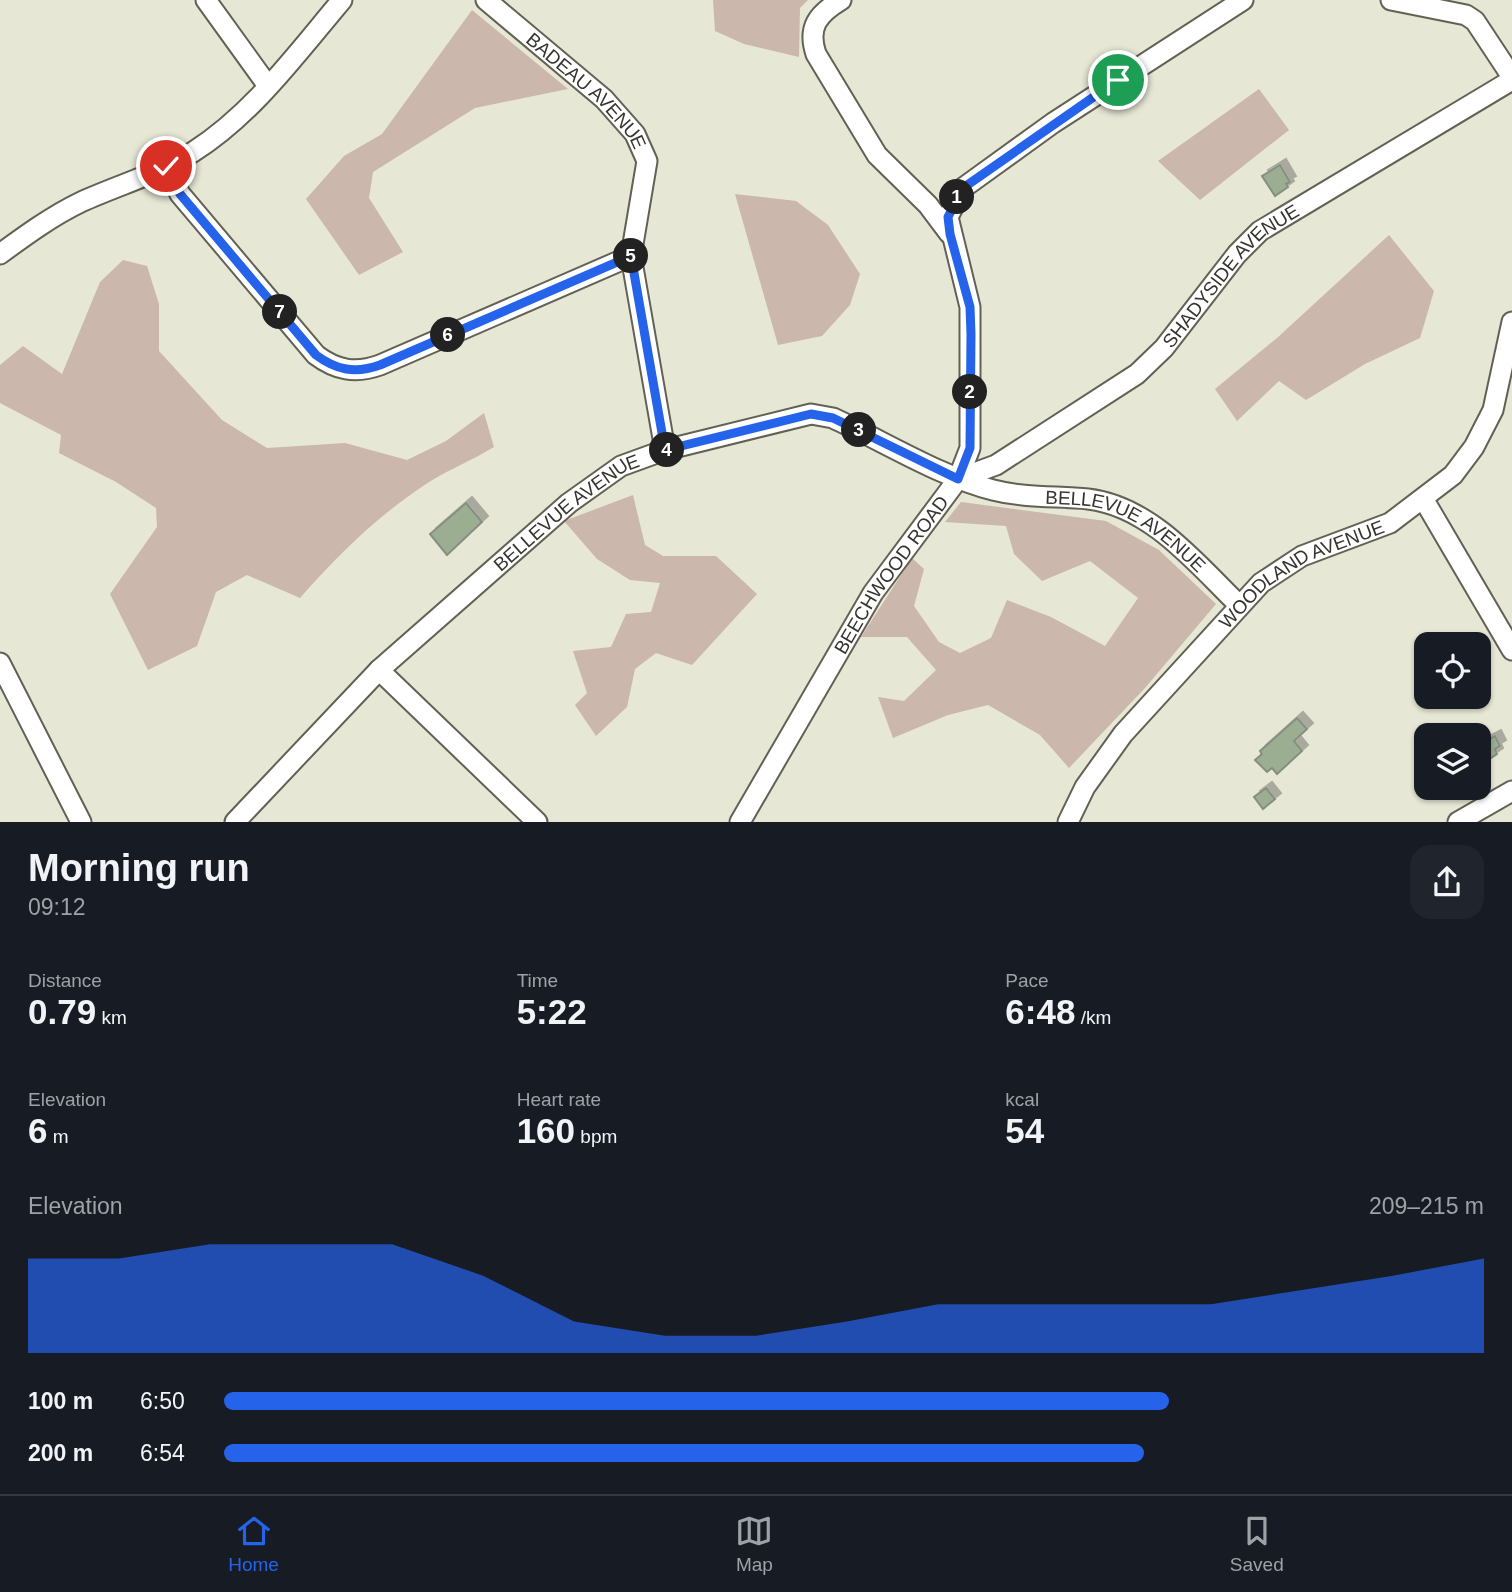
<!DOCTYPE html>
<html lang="en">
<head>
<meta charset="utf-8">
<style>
  :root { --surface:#171b24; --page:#20242c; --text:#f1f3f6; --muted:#9ea1a6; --line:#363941; --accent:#2563eb }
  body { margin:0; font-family:Helvetica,sans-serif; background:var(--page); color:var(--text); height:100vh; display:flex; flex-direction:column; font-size:26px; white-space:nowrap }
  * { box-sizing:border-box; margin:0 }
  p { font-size:23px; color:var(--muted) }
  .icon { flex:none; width:38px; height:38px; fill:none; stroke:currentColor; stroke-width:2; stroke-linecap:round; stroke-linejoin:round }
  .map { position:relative; height:822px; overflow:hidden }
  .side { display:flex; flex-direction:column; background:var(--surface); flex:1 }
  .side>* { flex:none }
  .tools { position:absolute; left:1414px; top:632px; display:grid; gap:14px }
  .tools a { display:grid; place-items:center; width:77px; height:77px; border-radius:14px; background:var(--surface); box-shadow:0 2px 5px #0004; font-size:35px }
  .pin { position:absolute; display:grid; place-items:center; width:60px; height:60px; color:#fff; margin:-30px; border:4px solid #fff; border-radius:50%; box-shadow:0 2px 7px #0007 }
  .km { position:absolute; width:35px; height:35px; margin:-18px; border-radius:50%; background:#222; color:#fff; font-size:19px; line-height:35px; text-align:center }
  .round { display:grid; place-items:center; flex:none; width:74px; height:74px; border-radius:21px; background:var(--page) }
  .head { display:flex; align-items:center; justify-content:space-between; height:119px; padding:0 28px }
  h1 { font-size:38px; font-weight:600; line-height:52px }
  .figures { display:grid; grid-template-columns:repeat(3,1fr); gap:10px; height:119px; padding:7px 28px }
  .figures div { display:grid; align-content:center }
  .figures b { font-size:35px; font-weight:600 }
  .figures small { font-size:19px; font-weight:400 }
  .figures p { font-size:19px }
  .chart { height:196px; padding:14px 28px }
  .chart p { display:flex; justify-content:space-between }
  .chart svg { width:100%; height:126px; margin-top:7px; fill:var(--accent); opacity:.7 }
  ul { padding:0 28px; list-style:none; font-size:23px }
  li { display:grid; grid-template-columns:112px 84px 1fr; align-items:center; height:52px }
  li i { height:18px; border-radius:9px; background:var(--accent) }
  .tab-bar { display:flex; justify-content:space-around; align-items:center; height:98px; border-top:2px solid var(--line); background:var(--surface); font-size:19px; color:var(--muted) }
  .tab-bar a { display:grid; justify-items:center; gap:4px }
  .tab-bar .active { color:var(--accent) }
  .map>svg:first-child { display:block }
  .green { fill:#cbb7ab }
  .building { fill:#9bae91; stroke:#868f81; stroke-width:2; filter:url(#shadow) }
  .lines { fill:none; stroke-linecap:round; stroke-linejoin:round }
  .minor-casing { stroke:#626153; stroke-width:23 }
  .minor { stroke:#fff; stroke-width:19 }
  .route-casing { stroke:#fff; stroke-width:14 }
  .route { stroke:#2563eb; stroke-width:9 }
  .labels { text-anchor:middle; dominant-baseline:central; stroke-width:5; stroke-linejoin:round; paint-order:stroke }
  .street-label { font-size:19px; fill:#35352f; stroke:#f4f4e3 }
</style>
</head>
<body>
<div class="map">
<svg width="1512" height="822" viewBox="0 0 1512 822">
  <defs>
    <filter id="shadow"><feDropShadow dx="6" dy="-6" stdDeviation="0" flood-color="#0004"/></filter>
  </defs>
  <rect width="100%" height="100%" fill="#e7e7d6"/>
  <!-- green -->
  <path class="green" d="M713,0H808L800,8L799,57L744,44L715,31Z
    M472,10L568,89L475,108L373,172L369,198L403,252L359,275L306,199L344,156L382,134Z
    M1259,89L1289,130L1200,200L1158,161Z
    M735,194L796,201L828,225L860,274L850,305L822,336L778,345Z
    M1389,235L1434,291L1420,338L1365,364L1306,400L1279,381L1237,421L1215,389L1277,338Z
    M123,260L147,266L159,304V351L222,420L267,448L345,443L407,460L446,441L484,413L494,447C471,461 445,471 423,486C374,519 339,554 300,598L247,575L216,592L197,646L148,670L110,594L157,527L156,508L116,482L59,453L61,435L0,403V365L23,346L62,374L100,282Z
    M633,495L645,545L663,556H716L757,594L692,665L656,653L635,669L627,707L596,736L575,705L587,693L573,651L611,647L626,614L651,612L660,583L630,580L597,559L564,521Z
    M961,502L1106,521L1159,550L1216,604L1145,688L1069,768L1040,735L988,705L948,715L893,738L878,697L904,701L936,670L907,637H861L912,558L924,569L914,606L939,642L960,653L991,638L1007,600L1051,617L1105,646L1138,598L1090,561L1042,581L1014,554L1006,526L945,522Z"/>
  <!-- building -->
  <path class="building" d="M1280,165L1290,182L1286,184L1288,187L1275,196L1262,176Z
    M466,503L482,522L447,555L430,534Z
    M1297,718L1307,729L1294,741L1302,751L1277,774L1272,768L1267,772L1255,760L1262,754L1260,751Z
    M1495,736L1500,746L1495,749L1497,754L1479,766V744Z
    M1266,788L1275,799L1263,809L1254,797Z"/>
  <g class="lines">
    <!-- minor casing -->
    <g class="minor-casing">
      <g id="minor">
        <path d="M206,0L268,86"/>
        <path id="s1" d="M486,0L604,99L635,134L647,161L631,256L665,450"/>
        <path d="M841,0C818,14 807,27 816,54L877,155L928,205L949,233"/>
        <path d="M1391,0L1466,15L1475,21L1512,77"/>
        <path d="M166,166L180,194L316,355C336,370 355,374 380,365L631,256"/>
        <path d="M0,254C26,235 52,216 81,202C118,185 158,174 193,152C253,114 297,53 342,0"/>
        <path id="s2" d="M958,479L996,465L1137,374L1164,348L1237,254L1260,231L1512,80"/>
        <path d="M1424,500L1512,650"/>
        <path d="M0,663L81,822"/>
        <path d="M379,670L537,822"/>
        <path id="s3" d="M235,822L379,670L569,503L621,466L665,450L811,414L833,418C883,441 941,477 993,490C1024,498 1057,496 1088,499C1150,506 1196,563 1238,604"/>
        <path id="s4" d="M740,822L873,593L958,479L970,448V307L948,217L963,188L1053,123L1243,0"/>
        <path id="s5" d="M1068,822L1085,787L1123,734L1261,583L1302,556L1390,523L1453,475L1474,447L1493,410L1512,322"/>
        <path d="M1458,822L1512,791"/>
      </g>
    </g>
    <!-- minor -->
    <use href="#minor" class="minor"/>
  </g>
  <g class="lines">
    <!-- route casing -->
    <g class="route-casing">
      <path id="route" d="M166,166L180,194L316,355C336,370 355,374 380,365L631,256L665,450L811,414L833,418L958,479L970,448L971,334L970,307L950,234L948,217L963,188L1118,80"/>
    </g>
    <!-- route -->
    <use href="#route" class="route"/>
  </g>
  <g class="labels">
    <!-- street labels -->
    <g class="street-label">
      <text stroke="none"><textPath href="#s1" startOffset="136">BADEAU AVENUE</textPath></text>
      <text stroke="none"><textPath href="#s2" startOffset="345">SHADYSIDE AVENUE</textPath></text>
      <text stroke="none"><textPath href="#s3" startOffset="455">BELLEVUE AVENUE</textPath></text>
      <text stroke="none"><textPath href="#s3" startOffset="1064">BELLEVUE AVENUE</textPath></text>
      <text stroke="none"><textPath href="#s4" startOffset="290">BEECHWOOD ROAD</textPath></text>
      <text stroke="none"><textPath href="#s5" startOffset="348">WOODLAND AVENUE</textPath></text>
    </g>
  </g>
</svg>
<div class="tools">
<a><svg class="icon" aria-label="locate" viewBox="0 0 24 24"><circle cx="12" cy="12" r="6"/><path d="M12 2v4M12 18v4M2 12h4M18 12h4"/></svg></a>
<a><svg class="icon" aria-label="layers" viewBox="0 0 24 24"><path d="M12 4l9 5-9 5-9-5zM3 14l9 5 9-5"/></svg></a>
</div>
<div class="pin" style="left:1118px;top:80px;background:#1e9e55"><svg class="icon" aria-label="arrive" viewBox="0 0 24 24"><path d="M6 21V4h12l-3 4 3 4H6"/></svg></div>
<div class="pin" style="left:166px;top:166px;background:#d93025"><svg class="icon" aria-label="check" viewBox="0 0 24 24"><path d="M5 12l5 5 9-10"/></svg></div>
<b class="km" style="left:957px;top:197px">1</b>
<b class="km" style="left:970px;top:392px">2</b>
<b class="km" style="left:859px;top:430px">3</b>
<b class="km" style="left:667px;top:450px">4</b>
<b class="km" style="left:631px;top:256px">5</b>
<b class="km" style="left:448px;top:335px">6</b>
<b class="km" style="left:280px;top:312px">7</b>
</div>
<section class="side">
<div class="head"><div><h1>Morning run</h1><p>09:12</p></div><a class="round"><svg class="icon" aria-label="share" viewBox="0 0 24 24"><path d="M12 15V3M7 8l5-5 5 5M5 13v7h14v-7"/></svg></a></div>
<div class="figures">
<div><p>Distance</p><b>0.79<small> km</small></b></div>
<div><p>Time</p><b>5:22</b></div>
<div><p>Pace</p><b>6:48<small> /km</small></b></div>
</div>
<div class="figures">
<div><p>Elevation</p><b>6<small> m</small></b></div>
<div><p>Heart rate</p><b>160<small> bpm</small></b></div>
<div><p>kcal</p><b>54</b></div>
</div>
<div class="chart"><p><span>Elevation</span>209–215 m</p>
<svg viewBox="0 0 160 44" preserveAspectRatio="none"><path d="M0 44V11L10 11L20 6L30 6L40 6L50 17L60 33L70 38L80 38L90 33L100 27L110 27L120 27L130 27L140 22L150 17L160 11V44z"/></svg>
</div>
<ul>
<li><b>100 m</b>6:50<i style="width:75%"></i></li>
<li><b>200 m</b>6:54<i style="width:73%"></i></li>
</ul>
</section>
<nav class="tab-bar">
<a class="active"><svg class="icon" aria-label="home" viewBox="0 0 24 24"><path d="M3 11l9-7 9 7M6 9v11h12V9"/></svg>Home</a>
<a><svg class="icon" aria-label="map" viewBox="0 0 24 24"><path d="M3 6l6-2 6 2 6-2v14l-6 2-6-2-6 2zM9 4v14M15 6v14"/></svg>Map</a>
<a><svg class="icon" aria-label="saved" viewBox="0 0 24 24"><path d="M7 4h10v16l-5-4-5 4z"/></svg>Saved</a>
</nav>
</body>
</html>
